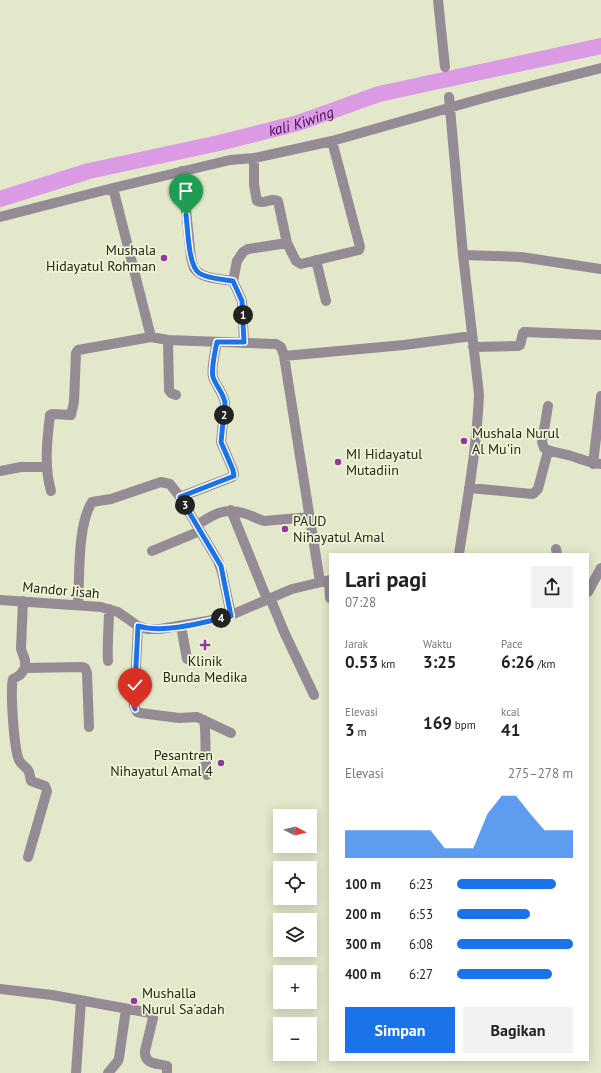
<!DOCTYPE html>
<html lang="id">
<head>
<meta charset="utf-8">
<style>
  :root { --surface:#fff; --page:#f2f2f2; --text:#222; --muted:#767676; --accent:#1a73e8 }
  body { margin:0; font-family:"PT Sans",sans-serif; background:var(--page); color:var(--text); height:100vh; display:flex; flex-direction:column; font-size:15px; white-space:nowrap }
  * { box-sizing:border-box; margin:0 }
  p { font-size:13px; color:var(--muted) }
  .icon { flex:none; width:22px; height:22px; fill:none; stroke:currentColor; stroke-width:2; stroke-linecap:round; stroke-linejoin:round }
  .map { position:relative; flex:1; overflow:hidden }
  .sheet { position:absolute; left:329px; top:553px; width:260px; height:508px; display:flex; flex-direction:column; background:var(--surface); border-radius:0px; box-shadow:0 2px 10px #0003 }
  .sheet>* { flex:none }
  .needle { width:26px; rotate:97deg }
  .controls { position:absolute; left:273px; top:809px; display:grid; gap:8px }
  .controls a { display:grid; place-items:center; width:44px; height:44px; border-radius:0px; background:var(--surface); box-shadow:0 2px 10px #0003; font-size:20px }
  .pin { position:absolute; display:grid; place-items:center; width:34px; height:34px; color:#fff; margin:-41px -17px; border-radius:50% 50% 50% 0; rotate:-45deg; box-shadow:0 0 4px #0007 }
  .pin .icon { rotate:45deg }
  .km { position:absolute; width:20px; height:20px; margin:-10px; border-radius:50%; background:#222; color:#fff; font-size:11px; line-height:20px; text-align:center }
  .round { display:grid; place-items:center; flex:none; width:42px; height:42px; border-radius:0px; background:var(--page) }
  .overview { display:flex; align-items:center; justify-content:space-between; height:68px; padding:0 16px }
  h1 { font-size:22px; font-weight:700; line-height:30px }
  .metrics { display:grid; grid-template-columns:repeat(3,1fr); gap:6px; height:68px; padding:4px 16px }
  .metrics div { display:grid; align-content:center }
  .metrics b { font-size:17px; font-weight:700 }
  .metrics small { font-size:11px; font-weight:400 }
  .metrics p { font-size:11px }
  .chart { height:112px; padding:8px 16px }
  .chart p { display:flex; justify-content:space-between }
  .chart svg { width:100%; height:72px; margin-top:4px; fill:var(--accent); opacity:.7 }
  .cta { display:flex; gap:8px; margin-top:auto; padding:8px 16px }
  .cta a { flex:1; height:46px; border-radius:0px; background:var(--accent); color:#fff; font-size:16px; font-weight:700; line-height:46px; text-align:center }
  .cta a+a { background:var(--page); color:var(--text) }
  ul { padding:0 16px; list-style:none; font-size:13px }
  li { display:grid; grid-template-columns:64px 48px 1fr; align-items:center; height:30px }
  li i { height:10px; border-radius:5px; background:var(--accent) }
  .map>svg:first-child { display:block }
  .lines { fill:none; stroke-linecap:round; stroke-linejoin:round }
  .river { stroke:#da9ae4; stroke-width:16 }
  .minor { stroke:#948b95; stroke-width:10 }
  .route-casing { stroke:#fff; stroke-width:8 }
  .route { stroke:#1a73e8; stroke-width:5 }
  .poi-dot { fill:#9337a2; stroke:#f0f5d7; stroke-width:1.5 }
  .labels { text-anchor:middle; dominant-baseline:central; stroke-width:3.5; stroke-linejoin:round; paint-order:stroke }
  .poi-label { font-size:14px; fill:#25261b; stroke:#f0f5d7; text-anchor:start }
  .street-label { font-size:14px; fill:#25261b; stroke:#f0f5d7 }
  .water-label { font-size:15px; font-style:italic; fill:#460a4e; stroke:#f0f5d7 }
</style>
</head>
<body>
<div class="map">
<svg width="601" height="1073" viewBox="0 0 601 1073">
  <rect width="100%" height="100%" fill="#e3e8ca"/>
  <g class="lines">
    <!-- river -->
    <path class="river" id="s1" d="M0,199L89,171L219,143L298,123L379,94L601,46"/>
    <!-- minor -->
    <path class="minor" d="M438,0L445,67
      M449,97L463,255L479,394C477,448 467,501 459,554
      M182,171L191,258C192,261 193,265 194,268C201,279 221,279 233,281
      M113,188L151,337
      M0,217L113,188L230,160L254,158L332,141L491,96L601,68
      M287,243L296,261L301,264L359,250L360,247L332,141
      M463,255L521,257L601,269
      M316,260L326,301
      M168,340L169,390L171,393L176,395
      M244,343L242,301L233,281L237,261L243,252L248,249L287,243L278,201C271,197 264,205 257,201L254,185V158
      M473,347L518,346L520,345L523,333L524,332L601,335
      M284,356L404,345L472,336
      M548,406L542,442L544,448C551,452 559,453 568,455C579,458 589,463 601,464
      M593,464L601,396
      M0,471L21,467H47
      M469,488L533,494L538,489L548,451
      M51,491C44,467 47,440 50,415L52,414L71,415L74,402L76,353L78,350L151,337L168,340L276,344L281,347L284,356L320,582
      M180,497L232,477L234,475L233,470L221,442L225,403C224,394 216,386 213,377C211,368 215,351 217,342
      M231,510L267,599
      M197,525C213,515 223,507 243,513C251,515 257,519 264,521L310,517
      M556,549L557,554
      M152,551L200,531
      M329,580L330,598
      M588,592L601,568
      M270,598L285,634L314,695
      M0,600L101,607L118,612L138,626L147,629H160L207,621L231,615L292,589L330,580
      M23,601L21,649L25,660V668L20,675L13,679C10,691 14,749 19,760C21,765 27,767 29,772C30,775 30,778 31,781L45,786L47,791L28,857
      M78,604C80,575 77,526 92,502L111,499L161,482L170,484L180,497L218,561L222,572L231,615
      M138,626L134,706L137,712L140,713L179,718L197,717L231,733
      M181,626L187,659
      M108,661C107,644 109,626 109,609
      M25,668L82,667L85,668L87,673L89,727
      M204,720C207,738 204,757 207,775
      M0,989L52,995L150,1013L153,1018L145,1051C144,1065 158,1063 167,1066V1073
      M76,1073L81,1001
      M108,1073L118,1061L119,1058L126,1009"/>
  </g>
  <g class="lines">
    <!-- route casing -->
    <g class="route-casing">
      <path id="route" d="M135,709L134,706L138,626C164,634 205,622 231,616L221,566L180,497L234,476L233,470L221,442L225,403C224,394 216,386 213,377C211,369 215,351 217,342H244L242,301L233,281C222,279 208,279 199,273C188,265 188,229 186,215"/>
    </g>
    <!-- route -->
    <use href="#route" class="route"/>
  </g>
  <!-- markers -->
  <g class="poi-dot">
    <circle cx="164" cy="258" r="4"/>
    <circle cx="464" cy="441" r="4"/>
    <circle cx="338" cy="462" r="4"/>
    <circle cx="285" cy="529" r="4"/>
    <path d="M203 639h4v4h4v4h-4v4h-4v-4h-4v-4h4z"/>
    <circle cx="221" cy="763" r="4"/>
    <circle cx="134" cy="1001" r="4"/>
  </g>
  <g class="labels">
    <!-- poi labels -->
    <g class="poi-label">
      <text x="156" y="250" text-anchor="end">Mushala<tspan x="156" dy="16">Hidayatul Rohman</tspan></text>
      <text x="472" y="433">Mushala Nurul<tspan x="472" dy="16">Al Mu'in</tspan></text>
      <text x="346" y="454">MI Hidayatul<tspan x="346" dy="16">Mutadiin</tspan></text>
      <text x="293" y="521">PAUD<tspan x="293" dy="16">Nihayatul Amal</tspan></text>
      <text x="205" y="661" text-anchor="middle">Klinik<tspan x="205" dy="16">Bunda Medika</tspan></text>
      <text x="213" y="755" text-anchor="end">Pesantren<tspan x="213" dy="16">Nihayatul Amal 4</tspan></text>
      <text x="142" y="993">Mushalla<tspan x="142" dy="16">Nurul Sa'adah</tspan></text>
    </g>
    <!-- street labels -->
    <g class="street-label">
      <text transform="translate(61 590) rotate(5)">Mandor Jisah</text>
    </g>
    <!-- water labels -->
    <g class="water-label">
      <text stroke="none"><textPath href="#s1" startOffset="311">kali Kiwing</textPath></text>
    </g>
  </g>
</svg>
<div class="controls">
<a><svg class="needle" viewBox="-14 -14 28 28"><path d="M0-13l5 13h-10z" fill="#e53935"/><path d="M0 13l5-13h-10z" fill="#767676"/></svg></a>
<a><svg class="icon" aria-label="locate" viewBox="0 0 24 24"><circle cx="12" cy="12" r="6"/><path d="M12 2v4M12 18v4M2 12h4M18 12h4"/></svg></a>
<a><svg class="icon" aria-label="layers" viewBox="0 0 24 24"><path d="M12 4l9 5-9 5-9-5zM3 14l9 5 9-5"/></svg></a>
<a>+</a>
<a>−</a>
</div>
<div class="pin" style="left:186px;top:215px;background:#1e9e55"><svg class="icon" aria-label="arrive" viewBox="0 0 24 24"><path d="M6 21V4h12l-3 4 3 4H6"/></svg></div>
<div class="pin" style="left:135px;top:709px;background:#d93025"><svg class="icon" aria-label="check" viewBox="0 0 24 24"><path d="M5 12l5 5 9-10"/></svg></div>
<b class="km" style="left:243px;top:315px">1</b>
<b class="km" style="left:224px;top:415px">2</b>
<b class="km" style="left:185px;top:505px">3</b>
<b class="km" style="left:221px;top:618px">4</b>
<section class="sheet">
<div class="overview"><div><h1>Lari pagi</h1><p>07:28</p></div><a class="round"><svg class="icon" aria-label="share" viewBox="0 0 24 24"><path d="M12 15V3M7 8l5-5 5 5M5 13v7h14v-7"/></svg></a></div>
<div class="metrics">
<div><p>Jarak</p><b>0.53<small> km</small></b></div>
<div><p>Waktu</p><b>3:25</b></div>
<div><p>Pace</p><b>6:26<small> /km</small></b></div>
</div>
<div class="metrics">
<div><p>Elevasi</p><b>3<small> m</small></b></div>
<div><b>169<small> bpm</small></b></div>
<div><p>kcal</p><b>41</b></div>
</div>
<div class="chart"><p><span>Elevasi</span>275–278 m</p>
<svg viewBox="0 0 160 44" preserveAspectRatio="none"><path d="M0 44V27L10 27L20 27L30 27L40 27L50 27L60 27L70 38L80 38L90 38L100 17L110 6L120 6L130 17L140 27L150 27L160 27V44z"/></svg>
</div>
<ul>
<li><b>100 m</b>6:23<i style="width:85%"></i></li>
<li><b>200 m</b>6:53<i style="width:63%"></i></li>
<li><b>300 m</b>6:08<i style="width:100%"></i></li>
<li><b>400 m</b>6:27<i style="width:82%"></i></li>
</ul>
<div class="cta"><a>Simpan</a><a>Bagikan</a></div>
</section>
</div>
</body>
</html>
